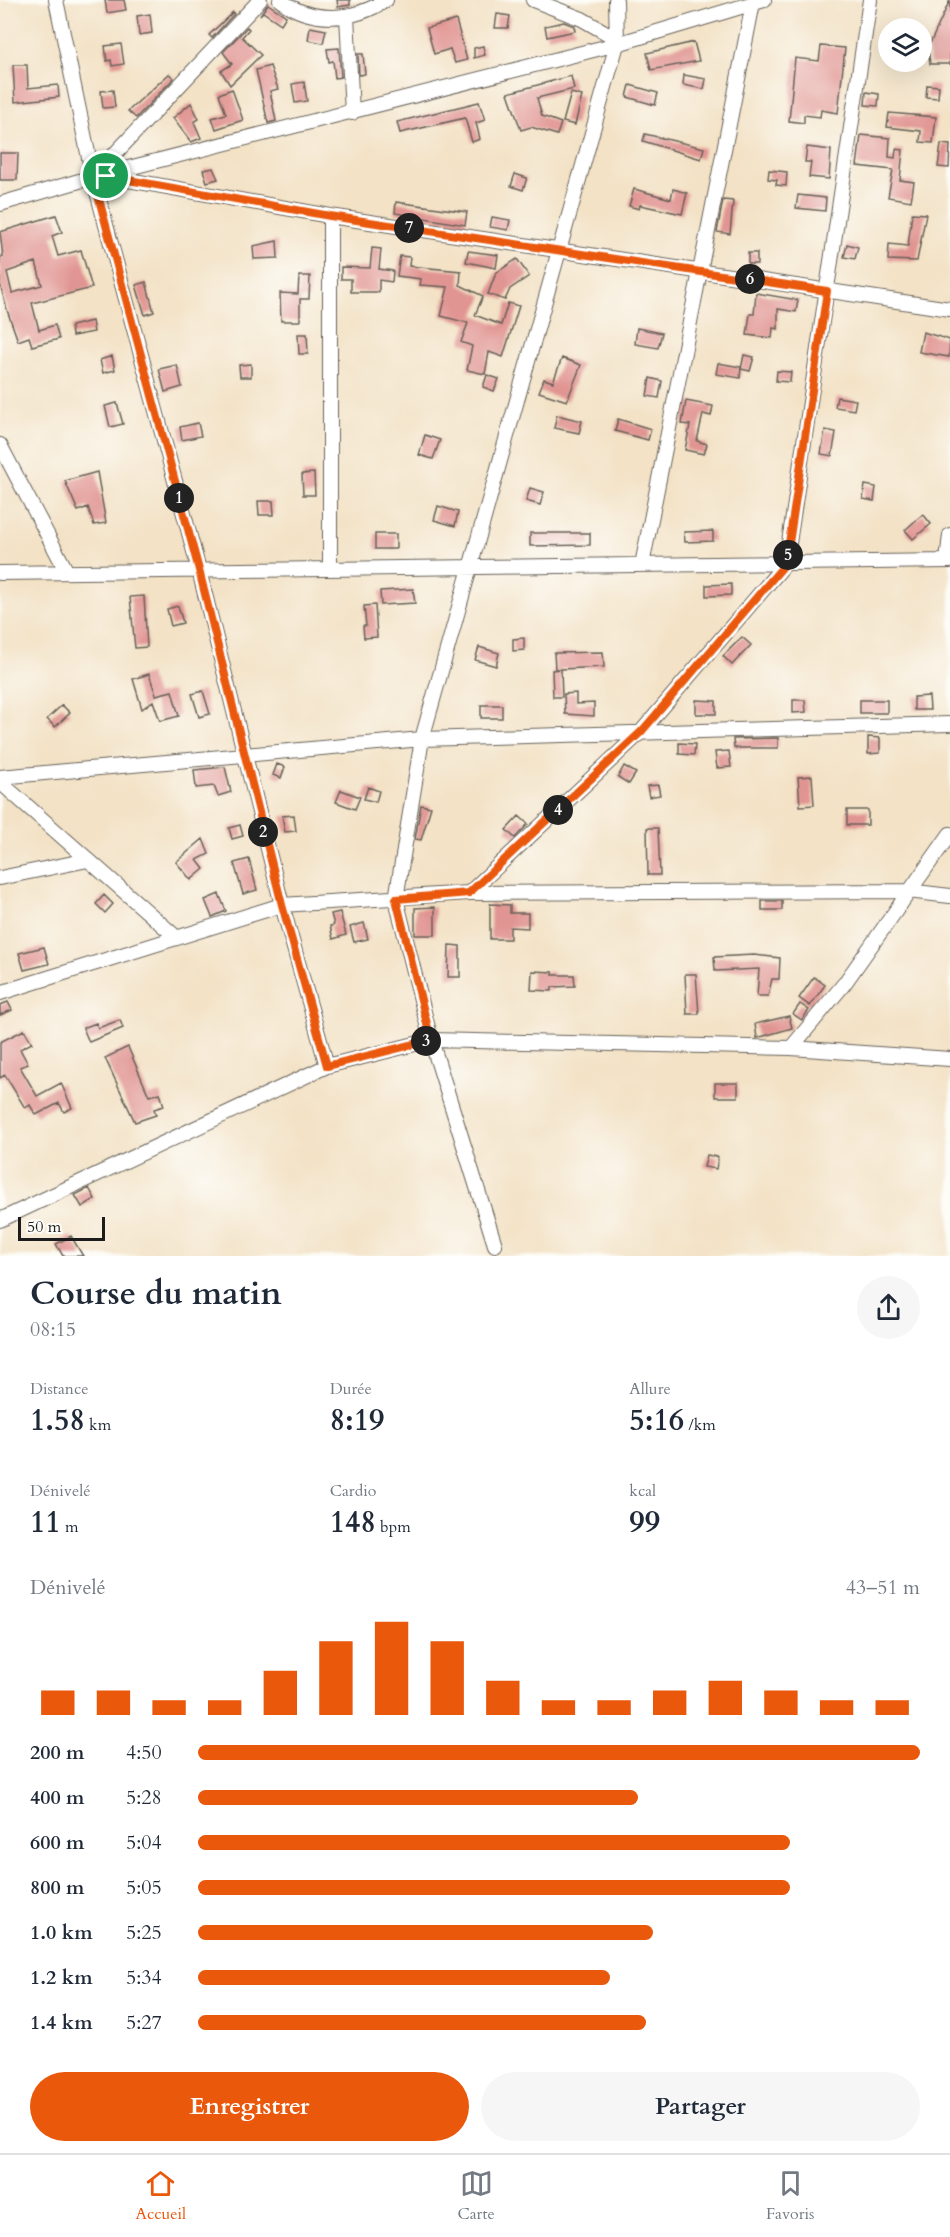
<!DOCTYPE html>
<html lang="fr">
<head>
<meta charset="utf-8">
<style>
  :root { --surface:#fff; --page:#f6f6f7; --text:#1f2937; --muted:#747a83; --line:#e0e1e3; --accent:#ea580c }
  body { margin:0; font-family:Cardo,serif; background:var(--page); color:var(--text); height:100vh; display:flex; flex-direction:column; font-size:22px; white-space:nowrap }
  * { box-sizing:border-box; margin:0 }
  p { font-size:20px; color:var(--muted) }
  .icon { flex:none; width:33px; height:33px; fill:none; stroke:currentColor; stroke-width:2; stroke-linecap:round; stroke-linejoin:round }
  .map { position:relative; height:1256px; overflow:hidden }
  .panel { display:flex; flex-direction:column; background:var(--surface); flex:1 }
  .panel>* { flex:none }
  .tools { position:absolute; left:878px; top:18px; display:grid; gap:12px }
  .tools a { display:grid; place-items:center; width:54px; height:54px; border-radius:50%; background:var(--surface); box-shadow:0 6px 24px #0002; font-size:30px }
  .scale { position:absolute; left:18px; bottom:15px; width:87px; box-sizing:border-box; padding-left:6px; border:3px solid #1c1c1c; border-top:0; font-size:16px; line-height:21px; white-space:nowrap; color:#1c1c1c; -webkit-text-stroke:4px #fdfcf7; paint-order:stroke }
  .pin { position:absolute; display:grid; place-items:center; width:51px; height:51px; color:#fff; margin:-26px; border:3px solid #fff; border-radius:50%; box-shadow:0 2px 6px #0007 }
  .km { position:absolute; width:30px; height:30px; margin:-15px; border-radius:50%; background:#222; color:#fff; font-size:16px; line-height:30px; text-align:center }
  .round { display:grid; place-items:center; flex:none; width:63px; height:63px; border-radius:32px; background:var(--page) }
  .headline { display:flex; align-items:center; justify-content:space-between; height:102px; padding:0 30px }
  h1 { font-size:33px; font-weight:700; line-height:45px }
  .figures { display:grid; grid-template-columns:repeat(3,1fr); gap:9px; height:102px; padding:6px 30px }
  .figures div { display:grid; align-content:center }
  .figures b { font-size:30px; font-weight:700 }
  .figures small { font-size:16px; font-weight:400 }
  .figures p { font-size:16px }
  .chart { height:168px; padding:12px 30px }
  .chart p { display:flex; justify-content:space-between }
  .chart svg { width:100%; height:108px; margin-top:6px; stroke:var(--accent); stroke-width:6 }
  .cta { display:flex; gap:12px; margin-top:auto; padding:12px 30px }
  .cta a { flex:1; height:69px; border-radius:36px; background:var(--accent); color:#fff; font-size:24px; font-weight:700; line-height:69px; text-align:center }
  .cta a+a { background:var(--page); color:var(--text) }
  ul { padding:0 30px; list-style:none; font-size:20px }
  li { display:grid; grid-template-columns:96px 72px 1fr; align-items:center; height:45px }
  li i { height:15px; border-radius:8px; background:var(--accent) }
  .tab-bar { display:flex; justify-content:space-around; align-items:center; height:84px; border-top:2px solid var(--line); background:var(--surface); font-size:16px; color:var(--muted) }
  .tab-bar a { display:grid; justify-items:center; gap:3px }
  .tab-bar .selected { color:var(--accent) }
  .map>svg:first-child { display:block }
  .building { fill:#e19593; fill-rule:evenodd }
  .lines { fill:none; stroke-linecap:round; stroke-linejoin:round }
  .minor-casing { stroke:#676158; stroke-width:16 }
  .minor { stroke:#fff; stroke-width:14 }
  .route-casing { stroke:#fff; stroke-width:12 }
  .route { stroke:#ea580c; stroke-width:8 }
</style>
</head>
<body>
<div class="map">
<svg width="950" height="1256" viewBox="0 0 950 1256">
  <rect width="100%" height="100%" fill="#fdfcf7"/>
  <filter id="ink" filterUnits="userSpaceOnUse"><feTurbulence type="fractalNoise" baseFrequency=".0167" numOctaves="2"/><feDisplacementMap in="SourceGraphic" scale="12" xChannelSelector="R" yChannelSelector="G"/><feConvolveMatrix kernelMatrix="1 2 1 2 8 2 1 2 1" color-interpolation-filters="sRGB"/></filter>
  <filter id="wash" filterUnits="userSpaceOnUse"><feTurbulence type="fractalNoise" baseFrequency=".008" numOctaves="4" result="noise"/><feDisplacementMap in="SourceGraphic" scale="24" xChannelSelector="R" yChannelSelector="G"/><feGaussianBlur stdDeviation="1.35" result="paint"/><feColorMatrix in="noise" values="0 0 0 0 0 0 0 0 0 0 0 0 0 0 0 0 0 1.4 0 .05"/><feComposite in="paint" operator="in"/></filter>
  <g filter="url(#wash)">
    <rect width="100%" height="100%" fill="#f3e2c6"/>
    <g id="blocks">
      <!-- building -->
      <path class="building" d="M105,0H124L126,10L107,13Z
        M337,0H350V5L338,7Z
        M950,0V64H930L928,48Z
        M268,4L286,16L281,24L263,12L260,15Z
        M233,12L234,14L212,38L209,35Z
        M150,14L152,33L139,35L137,16Z
        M497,14L510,16L508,28H495Z
        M456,20L467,60L455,63L450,49L434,54L427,28Z
        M564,22L574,26L575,31L547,37L545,26Z
        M247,27L249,29L242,37L261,55L230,85L221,71L232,64L223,52Z
        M310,27L326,30L323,43L308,40Z
        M694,42L699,61L651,70L647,53Z
        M121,44L124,64L112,66L111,60L107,61L105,46Z
        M483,46L485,55L474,58V48Z
        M821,46L845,48L838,113L821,110L820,117L804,115V123L789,121L795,58L819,61Z
        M339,48L341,77L335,78L333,61L329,62L327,49Z
        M358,54H363L365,74L359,75Z
        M13,65H27L28,88L58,85L59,97L15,102Z
        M270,66L278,89L270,91L276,121L268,123L256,70Z
        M169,74L174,78L136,118L128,111Z
        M684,75L706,79L704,89L683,85Z
        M571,76L574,89L537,98L542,116L561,123L557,135L531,127L521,130L508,93Z
        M304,82L307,101L295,103L292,84Z
        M630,85L658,93L655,105L627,97Z
        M927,85L939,86L938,98L926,97Z
        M232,89L243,120L216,129L212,118L226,114L219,94Z
        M113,90L115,107L103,108L101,91Z
        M866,92L879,94L878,106L865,105Z
        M571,93L582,96L575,125L563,122Z
        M479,102L485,120L476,123L480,139L472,142L465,118L400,133L397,122Z
        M191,103L199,119L194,122L201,138L191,142L173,118Z
        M889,113L936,117L933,143L920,142L921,131L887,127Z
        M645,134L704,148L701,159L643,141Z
        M861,135L890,138L889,157L895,158L896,149L903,150L900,180L914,182L911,201L888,197L893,170L857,166Z
        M941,144L950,145L949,168L938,167Z
        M807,147L831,150L829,179L809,177L811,162H805Z
        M0,153H18L17,180H0Z
        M213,168L218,179L207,182L203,170Z
        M769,170L787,172L786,186L776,185L777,180L768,179Z
        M515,174L527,178L523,190L511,186Z
        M634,189L671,199L673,189L687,193L682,214L640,205L639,209L629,206Z
        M798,195L826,198L825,211L796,208Z
        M723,200L733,201L730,234L717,232Z
        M396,202L467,212L465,225L395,213Z
        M912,213L926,214L917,261L888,260L889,244L908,246Z
        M56,215L62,232L52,236L58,256L81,250L92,288L32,303L39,330L55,325L59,339L32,346L29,337L18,341L7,310L0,284V257H3L0,232ZM36,262L42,285L12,293L7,272Z
        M492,217L510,220L508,230L490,227Z
        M277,241L278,258L254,259L253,246Z
        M847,244L858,247L855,259L844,257Z
        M372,248L381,249L379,269L393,271L392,282L379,280V292H351V279H341V267L370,268Z
        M468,251L498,255L496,268L466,262Z
        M748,253H757V264H748Z
        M400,256L410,257L409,266L461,271L460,285L483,296L475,315L501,325L508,303L519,306L503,357L489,352L485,374L467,370L472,346L461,342L468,323L441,316L448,287L420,285L421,279L397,276Z
        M517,259L529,276L510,289L505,300L488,294L496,273Z
        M299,276H310L309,299H300V321H281L280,293L298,294Z
        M146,282L154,312L145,315L136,285Z
        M756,293L798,300L796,312L778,309V329L773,328L772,338L747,335L750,314H754Z
        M92,321L94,332L72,336L71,326Z
        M637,328L662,333L658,348L635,344Z
        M923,332L950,340L949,357L919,352Z
        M298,334H307L308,354H299Z
        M744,355L754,357L750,371L741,369Z
        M112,356L115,370L103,373L100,360Z
        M562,358L581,365L567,401L539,392L544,379L553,382Z
        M718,363L741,367L740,378L716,374Z
        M251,364V377H240L239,365Z
        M177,365L182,387L165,392L159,369Z
        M777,371L791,372L790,382L776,381Z
        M487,375L499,379L494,391L483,387Z
        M650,378L662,381L659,398L647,396Z
        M837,397L856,400L854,410L835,407Z
        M686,401L713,406L711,416L703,414L697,441L707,444L704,454L685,450L690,425L682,424Z
        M117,403L123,424L110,427L105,406Z
        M557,415L582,421L579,433L554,428Z
        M618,419L651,429L648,440L615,431Z
        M198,423L201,436L182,440L180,427Z
        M825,430L836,432L832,456L821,454Z
        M425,435L440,440L433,459L419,455Z
        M97,472L106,523L94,525L88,507L78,511L65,481Z
        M314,473L315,495H303L302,474Z
        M865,485L876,487L874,501L863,499Z
        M530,488L544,492L540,505L526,501Z
        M258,501H273L274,515H259Z
        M438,506L458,512L455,526L434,520Z
        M923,514L931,524L913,539L905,530Z
        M713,531V541L685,542L684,532Z
        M530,533H590V545L530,546Z
        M375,534H396V549H375Z
        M731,584V595L706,596V585Z
        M413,589L415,603L381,605L380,591Z
        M144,596L147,647L135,648L130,597Z
        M375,605L377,637L364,638L363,626H366L364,606Z
        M178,606L183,623L171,626L167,609Z
        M742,637L751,645L732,665L723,656Z
        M524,638V650L513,651V639Z
        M479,647L499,653L496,666L475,660Z
        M603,652L604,667L561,669L562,697H553L552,670L560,669H555L554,653Z
        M149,674L156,695L172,691L179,716L160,721L153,701L142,709L133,679Z
        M203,691L210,714L199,717L192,694Z
        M576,693V704L594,703V716L565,714L564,694Z
        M929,696L930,710H914V697Z
        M696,700L716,701V714H696Z
        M793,700H805L806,712L793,713Z
        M860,700H887V713H860Z
        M62,705L70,713L55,727L47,719Z
        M481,705H502V718H481Z
        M868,737L880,738V753L868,754Z
        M778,738V748H734L733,739Z
        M679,743L695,744L694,755L679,754Z
        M729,751L731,767L717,768L715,752Z
        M277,764L285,767L281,778L273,775Z
        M624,766L636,773L629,784L618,777Z
        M225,767L231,792L218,796L214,786L196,788L194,770Z
        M812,776L814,805L800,806L798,777Z
        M658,785L660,795L649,797L647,786Z
        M368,787L379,791L376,802L364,799Z
        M341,790L360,797L355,809L336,802Z
        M421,805L431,807L421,840L415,839Z
        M847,810H868V825H847Z
        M294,815L296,831L285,832L282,816Z
        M519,816L528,824L515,838L506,830Z
        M240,825L243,836L232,839L229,828Z
        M647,828H658L660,875H648Z
        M203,839L209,854L197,860L204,869L191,880L176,862Z
        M249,859L257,890L243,894L234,863Z
        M219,894L226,911L212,917L205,900Z
        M104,895L113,904L105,913L96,904Z
        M762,901H782V910H762Z
        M490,904L510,905V913H528V928L510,927V939H490Z
        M435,907V935H415V908Z
        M340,912L346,935L333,939L330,926L334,925L331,914Z
        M364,923L368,939L354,942L350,927Z
        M449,945L460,946V977H448Z
        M44,947L49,964L24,970L19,953Z
        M754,955L780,958L779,979H772L768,996H757L759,969L715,971L714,957Z
        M532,971L553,972V975H574L575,986L552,987V991L531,990Z
        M685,974H696L699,1014H687Z
        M814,977L825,985L810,1006L799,998Z
        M8,1002L12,1010L0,1015V1005Z
        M800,1004L809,1010L802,1020L793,1014Z
        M789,1016L792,1028L757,1038L755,1024Z
        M120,1020L123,1028L89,1042L83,1028L96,1023L98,1028Z
        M24,1030L32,1043L20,1049L28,1064L20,1067L37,1096L61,1083L72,1108L64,1112L59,1103L36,1115L30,1105L25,1108L5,1075L0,1078V1042Z
        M128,1047L149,1096L160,1093L164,1106L154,1109L156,1115L135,1122L105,1058Z
        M715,1083H738V1097H715Z
        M707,1155L718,1157L716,1169L704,1167Z
        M89,1188L95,1199L82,1207L75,1195Z
        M71,1236L83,1256H63L56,1244Z"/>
    </g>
  </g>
  <g filter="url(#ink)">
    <use href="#blocks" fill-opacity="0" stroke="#676158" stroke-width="1.5"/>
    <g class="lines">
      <!-- minor casing -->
      <g class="minor-casing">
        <path id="minor" d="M56,0L93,177L199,570L282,905L327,1066
          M280,0C312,24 354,21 386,0
          M533,0L582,19L617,39
          M347,16L352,113
          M106,176L330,216L950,309
          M93,177L260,0
          M0,204L93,177L617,44L764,0
          M330,216V569
          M0,445L67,572
          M947,561L950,535
          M642,565L753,3
          M0,573L950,561
          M0,777L422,739L950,724
          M0,782L177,938
          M0,878L88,860
          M469,893L642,731L786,563L870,0
          M0,993L282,905L469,893L908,891L950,896
          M791,1048L844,984L950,834
          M0,1220L327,1066L431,1040L791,1048L950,1059
          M495,1245L431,1040L396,899L422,739L617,44L616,0"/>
      </g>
      <!-- minor -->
      <use href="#minor" class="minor"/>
    </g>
  </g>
  <g class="lines" filter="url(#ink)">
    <!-- route casing -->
    <g class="route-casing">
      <path id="route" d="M106,176L330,216L827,291L786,563L642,731L469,893L396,899L431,1040L327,1066L282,905L199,570L93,177Z"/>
    </g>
    <!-- route -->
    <use href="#route" class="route"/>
  </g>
</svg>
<div class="tools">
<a><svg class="icon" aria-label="layers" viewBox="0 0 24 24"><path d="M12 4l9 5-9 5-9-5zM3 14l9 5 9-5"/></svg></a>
</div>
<div class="scale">50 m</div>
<div class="pin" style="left:106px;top:176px;background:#1e9e55"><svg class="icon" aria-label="arrive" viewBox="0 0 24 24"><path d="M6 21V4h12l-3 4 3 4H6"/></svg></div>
<b class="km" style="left:179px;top:498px">1</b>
<b class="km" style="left:263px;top:832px">2</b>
<b class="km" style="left:426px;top:1041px">3</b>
<b class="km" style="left:558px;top:810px">4</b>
<b class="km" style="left:788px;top:555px">5</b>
<b class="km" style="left:750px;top:279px">6</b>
<b class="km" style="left:409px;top:228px">7</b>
</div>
<section class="panel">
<div class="headline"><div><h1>Course du matin</h1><p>08:15</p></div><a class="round"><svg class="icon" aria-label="share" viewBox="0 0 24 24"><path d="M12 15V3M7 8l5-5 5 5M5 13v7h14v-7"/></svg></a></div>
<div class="figures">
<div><p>Distance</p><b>1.58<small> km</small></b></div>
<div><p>Durée</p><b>8:19</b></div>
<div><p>Allure</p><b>5:16<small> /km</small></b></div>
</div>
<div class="figures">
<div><p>Dénivelé</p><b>11<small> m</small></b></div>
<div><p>Cardio</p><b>148<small> bpm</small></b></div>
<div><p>kcal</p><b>99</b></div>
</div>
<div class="chart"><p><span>Dénivelé</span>43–51 m</p>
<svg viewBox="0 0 160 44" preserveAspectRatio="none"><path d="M5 44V34M15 44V34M25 44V38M35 44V38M45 44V26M55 44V14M65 44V6M75 44V14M85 44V30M95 44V38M105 44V38M115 44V34M125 44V30M135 44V34M145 44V38M155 44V38"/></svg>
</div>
<ul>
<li><b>200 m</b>4:50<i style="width:100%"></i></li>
<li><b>400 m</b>5:28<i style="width:61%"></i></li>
<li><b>600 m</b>5:04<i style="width:82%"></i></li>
<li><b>800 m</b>5:05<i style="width:82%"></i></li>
<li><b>1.0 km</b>5:25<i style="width:63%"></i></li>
<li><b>1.2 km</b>5:34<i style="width:57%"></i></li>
<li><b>1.4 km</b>5:27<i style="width:62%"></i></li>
</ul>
<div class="cta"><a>Enregistrer</a><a>Partager</a></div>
</section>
<nav class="tab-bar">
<a class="selected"><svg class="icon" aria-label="home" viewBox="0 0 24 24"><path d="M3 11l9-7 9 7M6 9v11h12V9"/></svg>Accueil</a>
<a><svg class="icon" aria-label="map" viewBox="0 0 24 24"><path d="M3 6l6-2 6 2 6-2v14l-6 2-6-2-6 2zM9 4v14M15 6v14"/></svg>Carte</a>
<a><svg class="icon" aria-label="saved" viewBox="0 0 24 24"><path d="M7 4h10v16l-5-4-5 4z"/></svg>Favoris</a>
</nav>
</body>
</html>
